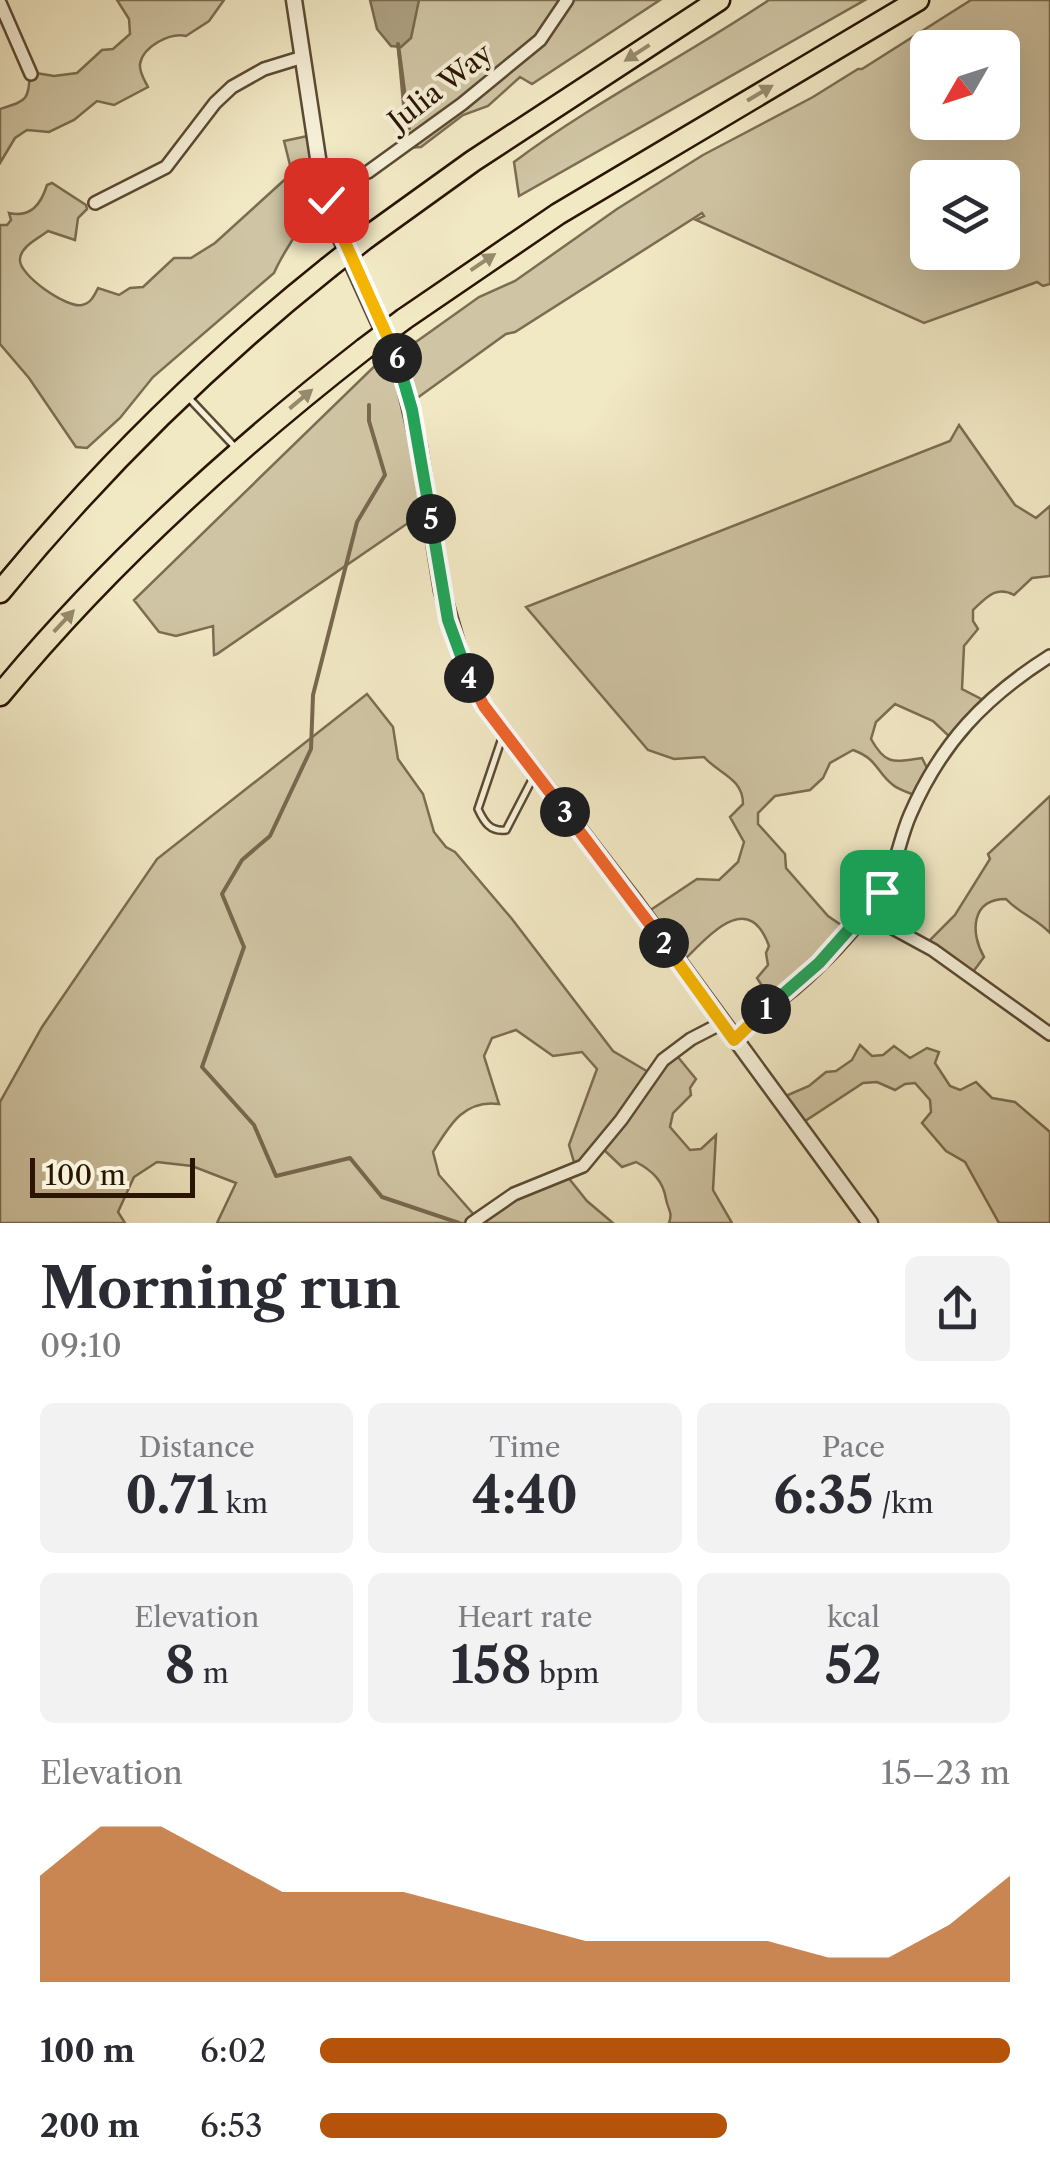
<!DOCTYPE html>
<html lang="en">
<head>
<meta charset="utf-8">
<style>
  :root { --surface:#fff; --page:#f2f2f3; --text:#2b2b33; --muted:#7c7c81; --accent:#b45309 }
  body { margin:0; font-family:"Libre Caslon Text",serif; background:var(--page); color:var(--text); height:100vh; display:flex; flex-direction:column; font-size:38px; white-space:nowrap }
  * { box-sizing:border-box; margin:0 }
  p { font-size:32px; color:var(--muted) }
  .icon { flex:none; width:55px; height:55px; fill:none; stroke:currentColor; stroke-width:2; stroke-linecap:round; stroke-linejoin:round }
  .map { position:relative; height:1223px; overflow:hidden }
  .drawer { display:flex; flex-direction:column; background:var(--surface); flex:1 }
  .drawer>* { flex:none }
  .needle { width:65px; rotate:231deg }
  .fabs { position:absolute; left:910px; top:30px; display:grid; gap:20px }
  .fabs a { display:grid; place-items:center; width:110px; height:110px; border-radius:15px; background:var(--surface); box-shadow:0 10px 40px #0002; font-size:50px }
  .scale { position:absolute; left:30px; bottom:25px; width:165px; box-sizing:border-box; padding-left:10px; border:5px solid #291501; border-top:0; font-size:28px; line-height:35px; white-space:nowrap; color:#291501; -webkit-text-stroke:8px #f6f0d9; paint-order:stroke }
  .pin { position:absolute; display:grid; place-items:center; width:85px; height:85px; color:#fff; margin:-42px; border-radius:20px; box-shadow:0 5px 15px #0006 }
  .km { position:absolute; width:50px; height:50px; margin:-25px; border-radius:50%; background:#222; color:#fff; font-size:28px; line-height:50px; text-align:center }
  .round { display:grid; place-items:center; flex:none; width:105px; height:105px; border-radius:15px; background:var(--page) }
  .overview { display:flex; align-items:center; justify-content:space-between; height:170px; padding:0 40px }
  h1 { font-size:55px; font-weight:800; line-height:75px }
  .metrics { display:grid; grid-template-columns:repeat(3,1fr); gap:15px; height:170px; padding:10px 40px }
  .metrics div { display:grid; align-content:center; border-radius:15px; background:var(--page); text-align:center }
  .metrics b { font-size:50px; font-weight:800 }
  .metrics small { font-size:28px; font-weight:400 }
  .metrics p { font-size:28px }
  .chart { height:280px; padding:20px 40px }
  .chart p { display:flex; justify-content:space-between }
  .chart svg { width:100%; height:180px; margin-top:10px; fill:var(--accent); opacity:.7 }
  ul { padding:0 40px; list-style:none; font-size:32px }
  li { display:grid; grid-template-columns:160px 120px 1fr; align-items:center; height:75px }
  li i { height:25px; border-radius:12px; background:var(--accent) }
  .map>svg:first-child { display:block }
  .green { fill:#cfc4a3; stroke:#7c6c52; stroke-width:2.5; fill-rule:evenodd }
  .water { fill:#ada082; stroke:#78684e; stroke-width:2.5 }
  .lines { fill:none; stroke-linecap:round; stroke-linejoin:round }
  .stream { stroke:#78684e; stroke-width:4 }
  .service-casing { stroke:#5b4a32; stroke-width:10 }
  .minor-casing { stroke:#5b4a32; stroke-width:16 }
  .tertiary-casing { stroke:#5b4a32; stroke-width:19 }
  .motorway-casing { stroke:#291501; stroke-width:25 }
  .service { stroke:#f6f0d9; stroke-width:5 }
  .minor { stroke:#f6f0d9; stroke-width:11 }
  .tertiary { stroke:#f6f0d9; stroke-width:14 }
  .motorway { stroke:#f1e8c4; stroke-width:20 }
  .motorway-bridge-casing { stroke:#291501; stroke-width:25; stroke-linecap:butt }
  .motorway-bridge { stroke:#f1e8c4; stroke-width:20 }
  .oneway { fill:#97896c }
  .split-1-casing { stroke:#fff; stroke-width:20 }
  .split-2-casing { stroke:#fff; stroke-width:20 }
  .split-3-casing { stroke:#fff; stroke-width:20 }
  .split-4-casing { stroke:#fff; stroke-width:20 }
  .split-5-casing { stroke:#fff; stroke-width:20 }
  .split-6-casing { stroke:#fff; stroke-width:20 }
  .split-7-casing { stroke:#fff; stroke-width:20 }
  .split-1 { stroke:#22a559; stroke-width:12 }
  .split-2 { stroke:#f5b400; stroke-width:12 }
  .split-3 { stroke:#f0652b; stroke-width:12 }
  .split-4 { stroke:#f0652b; stroke-width:12 }
  .split-5 { stroke:#22a559; stroke-width:12 }
  .split-6 { stroke:#22a559; stroke-width:12 }
  .split-7 { stroke:#f5b400; stroke-width:12 }
  .labels { text-anchor:middle; dominant-baseline:central; stroke-width:8; stroke-linejoin:round; paint-order:stroke }
  .street-label { font-size:28px; fill:#291501; stroke:#f6f0d9 }
</style>
</head>
<body>
<div class="map">
<svg width="1050" height="1223" viewBox="0 0 1050 1223">
  <rect width="100%" height="100%" fill="#f1e8c4"/>
  <filter id="stains"><feTurbulence type="fractalNoise" baseFrequency=".002" numOctaves="4"/><feColorMatrix values="0 0 0 0 .2 0 0 0 0 .09 0 0 0 0 .02 0 0 0 .5 -.17"/></filter>
  <radialGradient id="worn" r=".72"><stop offset=".6" stop-color="#630" stop-opacity="0"/><stop offset="1" stop-color="#630" stop-opacity=".3"/></radialGradient>
  <!-- green -->
  <path class="green" d="M117,0H224L209,21L186,36C171,32 143,46 140,64C139,72 145,81 148,87L114,105L97,101L74,120L49,132L27,130L15,138L0,163V109C28,100 28,101 30,72L54,76L77,73L102,50L113,49L130,34L129,19Z
    M419,0H660L532,84L520,77L488,106L463,115L421,147L407,148L398,47H401Z
    M769,0H865L519,196L514,162C594,102 686,56 769,0Z
    M971,0H1050V284L1043,286L1037,282L924,323L696,220L704,216L702,213L515,332L506,334L413,401L430,508L217,654L214,655L213,626L176,636L159,632L134,600L386,355L393,351L399,354L479,297L515,281L617,209L703,155L813,97L858,69H862ZM928,48H1002V122H928ZM928,178H1002V252H928Z
    M317,134L328,207L304,218C295,239 283,252 274,273L153,377L120,418L87,448L76,447L29,378L0,344V225H7L11,220L9,213C31,218 41,204 47,185L52,183L86,205L87,209L78,218L75,240L48,231C39,238 21,246 20,259C18,275 68,309 82,305C91,303 94,296 98,288L119,295L130,288L143,287L174,258H191L215,243L292,173L284,141Z
    M959,425L1015,505L1036,518L1050,506V576L1032,578L1014,595C996,585 986,598 973,610V621L978,629L964,646L962,689L985,701L953,740L933,721L895,704L876,722L871,739C886,766 894,762 922,758L930,774L917,796C910,793 899,790 893,785C876,772 878,759 853,750L830,763L823,778L810,790L775,796L758,813V824L785,854L786,868L828,916L847,929L773,1003L757,978L768,965L766,953L769,946C748,888 708,937 683,961L646,913L697,879L719,880L738,862L744,842L730,817L743,804C743,778 719,774 704,757L674,759L648,750L526,607L950,441Z
    M367,694L393,727L398,759L423,794L434,832L446,847L455,852L512,919L613,1051L650,1073L673,1051L696,1079L690,1088L691,1095L673,1113L670,1127L690,1150L701,1149L716,1135L713,1190L732,1223H669C673,1212 668,1210 666,1199C663,1181 653,1171 636,1162L622,1167L601,1147L576,1169L569,1145L597,1069L582,1052L553,1056L516,1030L492,1038L484,1056L499,1104C464,1099 449,1126 433,1152L439,1175L476,1217L567,1176L587,1201L613,1223H217L236,1183L192,1166L157,1162L134,1177L118,1212L125,1223H0V1102L42,1027L157,859Z
    M1050,796V933C1036,918 1020,914 1006,899C971,899 970,933 984,957L970,976L925,945L955,915L990,859L988,854Z
    M860,1045L872,1056L883,1055L894,1046L910,1058L927,1048L939,1052L935,1063L950,1086L960,1090L976,1082L992,1098L1015,1102L1050,1132V1223H999L965,1162L946,1151L922,1123L931,1112L930,1100L915,1083L905,1084L895,1090L877,1082L863,1083L802,1123L781,1098L809,1086L826,1072L836,1071L852,1060Z"/>
  <!-- water -->
  <path class="water" d="M370,0H419L411,38L401,47L391,46L377,29Z"/>
  <g class="lines">
    <!-- stream -->
    <path class="stream" d="M398,44L409,128
      M369,405V421L385,475L357,522L313,695L311,749L270,836L242,860L222,894L244,947L202,1067L254,1125L276,1176L350,1158L382,1197L459,1223"/>
    <!-- service casing -->
    <g class="service-casing">
      <path id="service" d="M187,396L234,446
        M503,735L478,809C484,822 490,832 506,830L534,776"/>
    </g>
    <!-- minor casing -->
    <g class="minor-casing">
      <path id="minor" d="M0,3L31,74
        M323,191L368,172L462,104L540,40L567,0
        M95,203L166,167L215,103L232,87L264,69L303,57
        M865,913L933,950L1050,1034
        M734,1039C749,1024 763,1013 780,1000C814,974 858,929 880,894C896,870 899,840 910,815C941,743 985,697 1050,656
        M472,1223L514,1194L583,1166L621,1120L663,1060L691,1039L722,1023"/>
    </g>
    <!-- tertiary casing -->
    <g class="tertiary-casing">
      <path id="tertiary" d="M294,0L323,191L340,237L402,373L419,447L442,591L464,668L484,706L635,902L870,1223"/>
    </g>
    <!-- motorway casing -->
    <g class="motorway-casing">
      <path id="motorway" d="M366,238L473,161L719,0
        M404,319L558,214L918,0
        M0,592C97,473 208,364 328,268
        M0,695C106,566 232,452 364,349"/>
    </g>
    <!-- service -->
    <use href="#service" class="service"/>
    <!-- minor -->
    <use href="#minor" class="minor"/>
    <!-- tertiary -->
    <use href="#tertiary" class="tertiary"/>
    <!-- motorway -->
    <use href="#motorway" class="motorway"/>
    <!-- motorway-bridge casing -->
    <g class="motorway-bridge-casing">
      <path id="motorway-bridge" d="M328,268L366,238
        M364,349L404,319"/>
    </g>
    <!-- motorway-bridge -->
    <use href="#motorway-bridge" class="motorway-bridge"/>
  </g>
  <!-- one-way arrows -->
  <defs><path id="oneway-solid" d="M-6-.8H1V-3.2L6.5 0L1 3.2V.8H-6Z" transform="scale(2.5)"/></defs>
  <g class="oneway">
    <use href="#oneway-solid" transform="translate(637 53) rotate(147)"/>
    <use href="#oneway-solid" transform="translate(760 93) rotate(-31)"/>
    <use href="#oneway-solid" transform="translate(483 262) rotate(-34)"/>
    <use href="#oneway-solid" transform="translate(301 399) rotate(-40)"/>
    <use href="#oneway-solid" transform="translate(64 621) rotate(-47)"/>
  </g>
  <g class="lines">
    <!-- split-1 casing -->
    <g class="split-1-casing">
      <path id="split-1" d="M766,1009L819,963L882,892"/>
    </g>
    <!-- split-2 casing -->
    <g class="split-2-casing">
      <path id="split-2" d="M664,943L734,1040L766,1009"/>
    </g>
    <!-- split-3 casing -->
    <g class="split-3-casing">
      <path id="split-3" d="M565,812L664,943"/>
    </g>
    <!-- split-4 casing -->
    <g class="split-4-casing">
      <path id="split-4" d="M469,678L484,706L565,812"/>
    </g>
    <!-- split-5 casing -->
    <g class="split-5-casing">
      <path id="split-5" d="M431,519L448,620L469,678"/>
    </g>
    <!-- split-6 casing -->
    <g class="split-6-casing">
      <path id="split-6" d="M397,358L412,410L431,519"/>
    </g>
    <!-- split-7 casing -->
    <g class="split-7-casing">
      <path id="split-7" d="M326,200L397,358"/>
    </g>
    <!-- split-1 -->
    <use href="#split-1" class="split-1"/>
    <!-- split-2 -->
    <use href="#split-2" class="split-2"/>
    <!-- split-3 -->
    <use href="#split-3" class="split-3"/>
    <!-- split-4 -->
    <use href="#split-4" class="split-4"/>
    <!-- split-5 -->
    <use href="#split-5" class="split-5"/>
    <!-- split-6 -->
    <use href="#split-6" class="split-6"/>
    <!-- split-7 -->
    <use href="#split-7" class="split-7"/>
  </g>
  <g class="labels">
    <!-- street labels -->
    <g class="street-label">
      <text transform="translate(440 87) rotate(-38)">Julia Way</text>
    </g>
  </g>
  <rect width="100%" height="100%" filter="url(#stains)"/>
  <rect width="100%" height="100%" fill="url(#worn)"/>
</svg>
<div class="fabs">
<a><svg class="needle" viewBox="-14 -14 28 28"><path d="M0-13l5 13h-10z" fill="#e53935"/><path d="M0 13l5-13h-10z" fill="#7c7c81"/></svg></a>
<a><svg class="icon" aria-label="layers" viewBox="0 0 24 24"><path d="M12 4l9 5-9 5-9-5zM3 14l9 5 9-5"/></svg></a>
</div>
<div class="scale">100 m</div>
<div class="pin" style="left:882px;top:892px;background:#1e9e55"><svg class="icon" aria-label="arrive" viewBox="0 0 24 24"><path d="M6 21V4h12l-3 4 3 4H6"/></svg></div>
<div class="pin" style="left:326px;top:200px;background:#d93025"><svg class="icon" aria-label="check" viewBox="0 0 24 24"><path d="M5 12l5 5 9-10"/></svg></div>
<b class="km" style="left:766px;top:1009px">1</b>
<b class="km" style="left:664px;top:943px">2</b>
<b class="km" style="left:565px;top:812px">3</b>
<b class="km" style="left:469px;top:678px">4</b>
<b class="km" style="left:431px;top:519px">5</b>
<b class="km" style="left:397px;top:358px">6</b>
</div>
<section class="drawer">
<div class="overview"><div><h1>Morning run</h1><p>09:10</p></div><a class="round"><svg class="icon" aria-label="share" viewBox="0 0 24 24"><path d="M12 15V3M7 8l5-5 5 5M5 13v7h14v-7"/></svg></a></div>
<div class="metrics">
<div><p>Distance</p><b>0.71<small> km</small></b></div>
<div><p>Time</p><b>4:40</b></div>
<div><p>Pace</p><b>6:35<small> /km</small></b></div>
</div>
<div class="metrics">
<div><p>Elevation</p><b>8<small> m</small></b></div>
<div><p>Heart rate</p><b>158<small> bpm</small></b></div>
<div><p>kcal</p><b>52</b></div>
</div>
<div class="chart"><p><span>Elevation</span>15–23 m</p>
<svg viewBox="0 0 160 44" preserveAspectRatio="none"><path d="M0 44V18L10 6L20 6L30 14L40 22L50 22L60 22L70 26L80 30L90 34L100 34L110 34L120 34L130 38L140 38L150 30L160 18V44z"/></svg>
</div>
<ul>
<li><b>100 m</b>6:02<i style="width:100%"></i></li>
<li><b>200 m</b>6:53<i style="width:59%"></i></li>
</ul>
</section>
</body>
</html>
